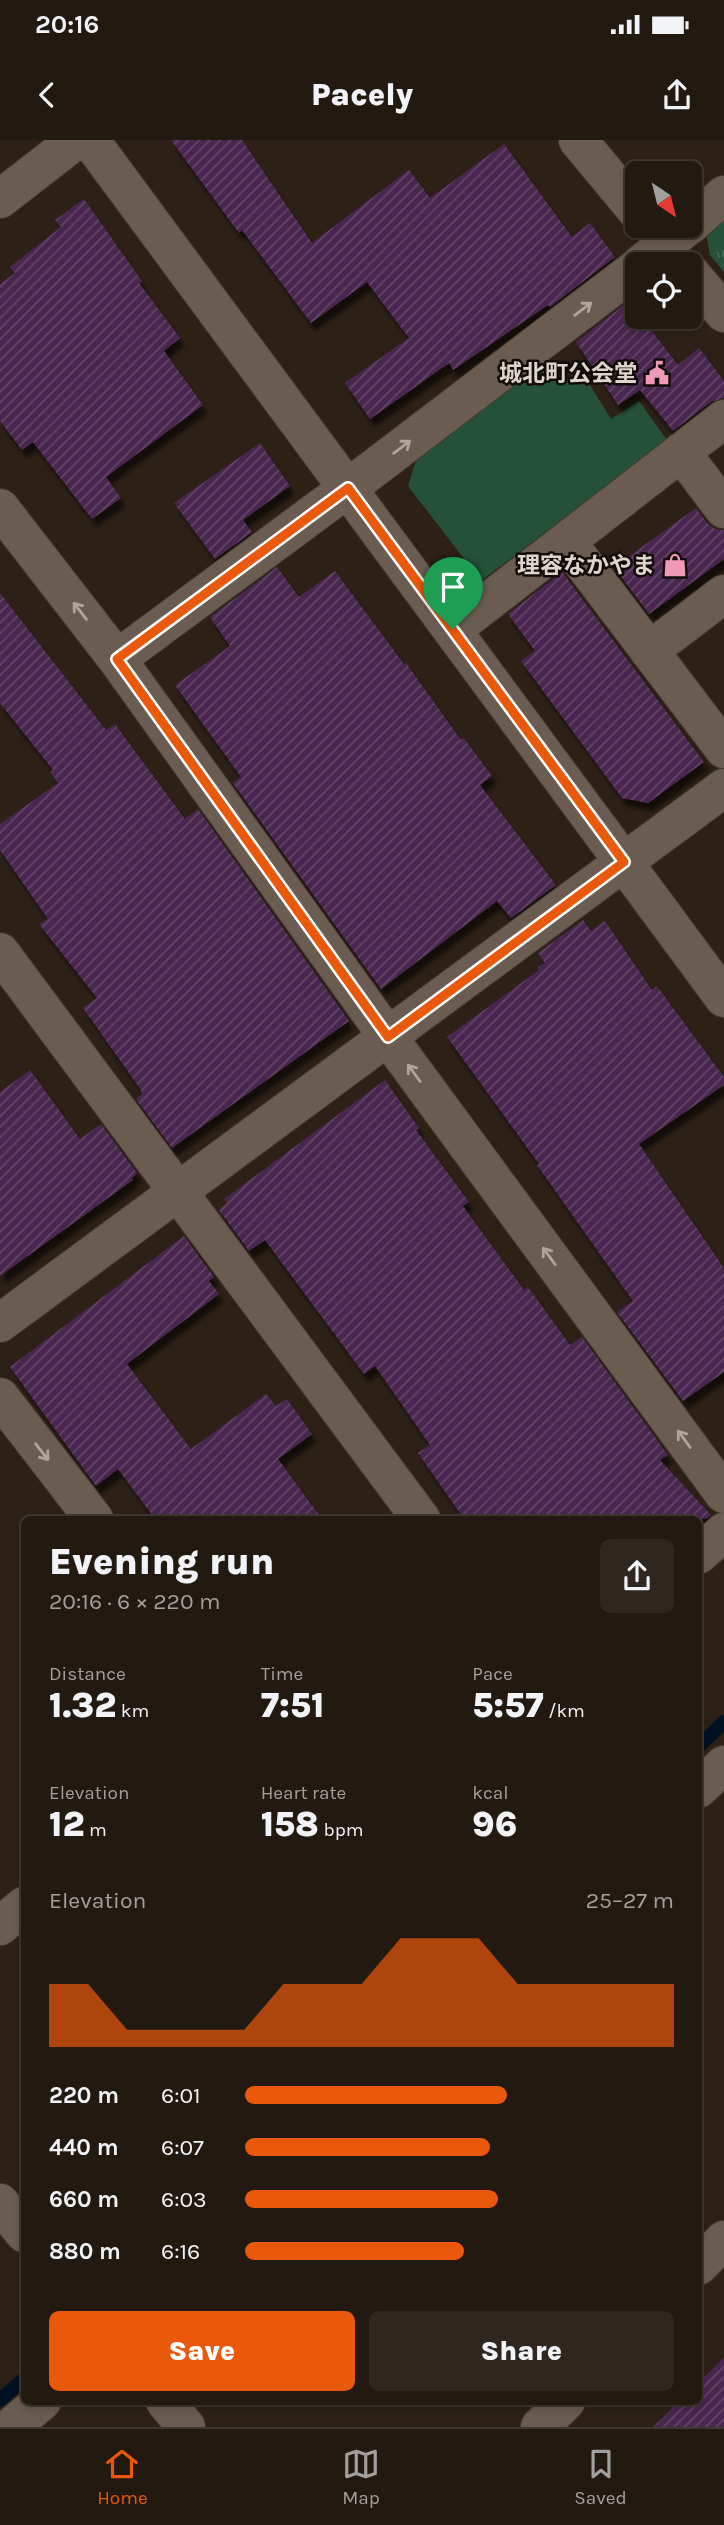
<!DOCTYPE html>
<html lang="en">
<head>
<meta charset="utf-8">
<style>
  :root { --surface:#221911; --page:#2e261f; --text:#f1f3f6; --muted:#a2a09f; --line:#3f3831; --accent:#ea580c }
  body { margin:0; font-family:Karla,"Noto Sans JP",sans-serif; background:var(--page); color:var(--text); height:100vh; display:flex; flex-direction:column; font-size:26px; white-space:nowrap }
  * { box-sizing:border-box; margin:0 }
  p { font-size:23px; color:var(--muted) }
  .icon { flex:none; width:38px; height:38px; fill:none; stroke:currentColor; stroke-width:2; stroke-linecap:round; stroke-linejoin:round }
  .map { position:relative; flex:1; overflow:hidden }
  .side { position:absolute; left:21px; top:1376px; width:681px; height:889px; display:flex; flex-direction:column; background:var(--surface); border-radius:10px; box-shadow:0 4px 10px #0003,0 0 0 2px var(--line) }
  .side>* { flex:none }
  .needle { width:46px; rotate:145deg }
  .fabs { position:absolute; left:625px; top:21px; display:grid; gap:14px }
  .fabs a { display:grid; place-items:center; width:77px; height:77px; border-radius:10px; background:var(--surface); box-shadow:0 4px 10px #0003,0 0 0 2px var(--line); font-size:35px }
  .pin { position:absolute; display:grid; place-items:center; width:60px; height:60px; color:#fff; margin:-72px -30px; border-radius:50% 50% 50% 0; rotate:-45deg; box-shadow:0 0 7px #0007 }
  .pin .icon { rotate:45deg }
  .round { display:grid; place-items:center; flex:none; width:74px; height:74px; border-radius:10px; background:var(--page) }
  .summary { display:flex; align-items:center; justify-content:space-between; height:119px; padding:0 28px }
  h1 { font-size:38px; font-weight:800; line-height:52px }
  .stats { display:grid; grid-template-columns:repeat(3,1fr); gap:10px; height:119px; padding:7px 28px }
  .stats div { display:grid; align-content:center }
  .stats b { font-size:35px; font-weight:800 }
  .stats small { font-size:19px; font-weight:400 }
  .stats p { font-size:19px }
  .chart { height:196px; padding:14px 28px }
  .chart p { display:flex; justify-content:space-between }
  .chart svg { width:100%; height:126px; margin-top:7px; fill:var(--accent); opacity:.7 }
  .primary-button { display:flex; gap:14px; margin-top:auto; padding:14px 28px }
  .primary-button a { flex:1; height:80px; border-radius:10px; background:var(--accent); color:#fff; font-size:28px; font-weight:800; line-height:80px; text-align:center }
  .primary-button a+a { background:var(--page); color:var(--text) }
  ul { padding:0 28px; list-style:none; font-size:23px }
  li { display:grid; grid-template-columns:112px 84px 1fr; align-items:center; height:52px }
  li i { height:18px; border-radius:9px; background:var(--accent) }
  .status { display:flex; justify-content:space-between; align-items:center; height:49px; padding:0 35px; background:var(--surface); direction:ltr }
  .status svg { height:19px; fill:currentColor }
  header { display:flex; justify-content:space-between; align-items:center; height:91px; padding:0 28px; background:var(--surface); font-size:32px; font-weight:800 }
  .tab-bar { display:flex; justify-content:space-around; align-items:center; height:98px; border-top:2px solid var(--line); background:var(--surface); font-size:19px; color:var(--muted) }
  .tab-bar a { display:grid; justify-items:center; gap:4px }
  .tab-bar .active { color:var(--accent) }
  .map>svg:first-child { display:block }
  .green { fill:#255039 }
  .park { fill:url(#park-tufts) }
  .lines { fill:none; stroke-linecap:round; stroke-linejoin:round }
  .stream { stroke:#001023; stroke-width:14 }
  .building { fill:url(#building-hatch); filter:url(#shadow) }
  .minor-casing { stroke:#453b34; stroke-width:40 }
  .minor { stroke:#6a5c50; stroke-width:38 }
  .oneway { stroke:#afa59c }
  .route-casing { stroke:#fff; stroke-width:14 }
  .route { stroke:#ea580c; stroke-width:9 }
  .labels { text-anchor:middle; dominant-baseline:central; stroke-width:5; stroke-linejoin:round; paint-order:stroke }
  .poi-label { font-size:23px; font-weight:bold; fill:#ddd5ce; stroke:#110c08; text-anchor:end }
</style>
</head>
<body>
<div class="status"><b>20:16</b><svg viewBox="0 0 49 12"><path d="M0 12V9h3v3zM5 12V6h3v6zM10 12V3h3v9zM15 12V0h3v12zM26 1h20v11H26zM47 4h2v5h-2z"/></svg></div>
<header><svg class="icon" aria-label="back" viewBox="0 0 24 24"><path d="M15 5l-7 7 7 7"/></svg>Pacely<svg class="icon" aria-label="share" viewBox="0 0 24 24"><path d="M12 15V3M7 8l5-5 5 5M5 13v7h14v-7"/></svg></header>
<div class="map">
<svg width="724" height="2287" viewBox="0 0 724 2287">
  <defs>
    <pattern id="park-tufts" width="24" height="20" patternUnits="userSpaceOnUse" patternTransform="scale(1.75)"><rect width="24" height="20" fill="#255039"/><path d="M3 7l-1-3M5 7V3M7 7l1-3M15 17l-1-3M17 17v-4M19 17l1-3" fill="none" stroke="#446854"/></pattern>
    <pattern id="building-hatch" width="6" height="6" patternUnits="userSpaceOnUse" patternTransform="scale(1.75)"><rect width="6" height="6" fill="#4a274f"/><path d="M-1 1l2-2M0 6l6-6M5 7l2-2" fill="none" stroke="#644567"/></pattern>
    <filter id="shadow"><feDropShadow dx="4.5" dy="8" stdDeviation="2" flood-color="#0009"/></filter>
  </defs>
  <rect width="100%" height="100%" fill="#2d2117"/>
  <!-- green -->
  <path class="green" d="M547,221L564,243L582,232L611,279L639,261L667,300L481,441L408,346L416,320Z"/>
  <!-- park -->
  <path class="park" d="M724,79V132L710,115L706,94Z"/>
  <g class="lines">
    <!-- stream -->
    <path class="stream" d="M698,1607L724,1582
      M0,2260L24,2239"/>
  </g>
  <!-- building -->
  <path class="building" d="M171,0H242L312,103L409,30L430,58L504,4L572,97L590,83L615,117L550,167L548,165L453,230L449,223L370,279L345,243L409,198L367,142L311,183L242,90L239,93Z
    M84,59L142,141L139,143L180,198L164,211L203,265L106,337L121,358L92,379L33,302L22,310L0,281V144L15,133L10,127L61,87L55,80Z
    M629,161L637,171V177H641L678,225L699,208L724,241V258L711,262L673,291L640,250L618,265L576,202Z
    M260,303L290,346L243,380L252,392L215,419L174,363Z
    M696,368L707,383L715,389L724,390V419L649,474L614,427Z
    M277,427L299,457L335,431L404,524L406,523L461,600L464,598L492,636L480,645L556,745L511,778L497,761L381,849L233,643L241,637L175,545L230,506L210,477Z
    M562,432L704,622L648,663L622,658L521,521L535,511L508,474Z
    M0,453L106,590L115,584L185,679L198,669L349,881L172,1008L136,959L142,954L141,950L83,868L97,858L39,784L48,779L0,710V684L58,643L50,632L53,630L0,563Z
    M583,780L591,791L605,781L652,850L657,846L724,937V945L639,1004L724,1128V1232L683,1261L617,1172L633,1161L537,1025L539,1024L447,897L539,830L538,827L545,823L538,813Z
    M30,930L80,999L101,984L137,1033L132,1038L133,1040L0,1136V952Z
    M385,940L419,988L416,990L469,1062L463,1066L524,1150L528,1147L570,1205L582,1197L668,1315L660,1320L711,1375L706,1379H464L418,1313L430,1305L375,1226L364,1234L265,1100L249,1111L219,1070L227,1063L224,1059Z
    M184,1096L214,1137L209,1141L219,1154L127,1224L191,1309L266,1254L276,1266L287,1259L312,1294L278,1319L322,1379H155L118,1329L96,1346L10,1227Z
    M724,2218V2287H653L680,2261H698V2243Z"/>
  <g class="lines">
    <!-- minor casing -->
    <g class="minor-casing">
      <path id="minor" d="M90,0L724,858
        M578,0L637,71
        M0,59L76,0
        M690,85L724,55
        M641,124L688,86
        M690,133L724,173
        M681,312L724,369
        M0,368L117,519L388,897L724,1354
        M567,402L724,609
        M453,489L724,279
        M649,511L724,454
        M117,519L348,348L637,128
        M0,812L421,1379
        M0,1183L724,648
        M0,1257L94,1379
        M698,1415L724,1392
        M698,1649L724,1625
        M0,1786L24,1766
        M0,2063L24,2093
        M698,2126L724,2100
        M165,2261L186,2287
        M11,2287L42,2261
        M540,2287L566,2261"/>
    </g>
    <!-- minor -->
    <use href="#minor" class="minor"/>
  </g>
  <!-- one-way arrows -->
  <defs><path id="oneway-shaft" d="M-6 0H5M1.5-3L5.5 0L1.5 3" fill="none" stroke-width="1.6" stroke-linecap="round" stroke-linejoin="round" transform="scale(1.75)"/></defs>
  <g class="oneway">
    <use href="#oneway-shaft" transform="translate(583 169) rotate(-37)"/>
    <use href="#oneway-shaft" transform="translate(402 307) rotate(-37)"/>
    <use href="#oneway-shaft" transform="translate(80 471) rotate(-128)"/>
    <use href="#oneway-shaft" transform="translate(414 933) rotate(-126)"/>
    <use href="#oneway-shaft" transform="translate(549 1116) rotate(-126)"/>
    <use href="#oneway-shaft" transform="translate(684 1299) rotate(-126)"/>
    <use href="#oneway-shaft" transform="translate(42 1312) rotate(52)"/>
  </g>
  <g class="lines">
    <!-- route casing -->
    <g class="route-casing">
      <path id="route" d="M348,348L624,722L388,897L117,519Z"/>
    </g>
    <!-- route -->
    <use href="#route" class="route"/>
  </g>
  <!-- icons -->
  <defs>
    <g id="civic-bare" transform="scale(1.89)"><path d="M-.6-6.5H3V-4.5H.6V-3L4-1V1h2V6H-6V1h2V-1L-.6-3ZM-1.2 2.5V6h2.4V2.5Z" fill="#f09ab7" stroke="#110c08" stroke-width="2.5" paint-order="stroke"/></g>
    <g id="shop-bare" transform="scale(1.89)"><path d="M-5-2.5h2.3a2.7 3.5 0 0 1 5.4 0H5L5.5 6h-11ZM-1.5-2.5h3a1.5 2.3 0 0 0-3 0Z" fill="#f09ab7" stroke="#110c08" stroke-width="2.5" paint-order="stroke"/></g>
  </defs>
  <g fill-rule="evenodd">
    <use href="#civic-bare" x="657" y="233"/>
    <use href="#shop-bare" x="675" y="425"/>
  </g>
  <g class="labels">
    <!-- poi labels -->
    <g class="poi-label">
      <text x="637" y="233">城北町公会堂</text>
      <text x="655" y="425">理容なかやま</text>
    </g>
  </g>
</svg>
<div class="fabs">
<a><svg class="needle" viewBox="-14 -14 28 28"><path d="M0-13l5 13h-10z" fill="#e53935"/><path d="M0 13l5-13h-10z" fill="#a2a09f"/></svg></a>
<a><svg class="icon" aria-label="locate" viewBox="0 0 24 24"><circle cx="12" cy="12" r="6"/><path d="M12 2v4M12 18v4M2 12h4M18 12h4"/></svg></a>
</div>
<div class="pin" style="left:453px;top:489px;background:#1e9e55"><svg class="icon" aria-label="arrive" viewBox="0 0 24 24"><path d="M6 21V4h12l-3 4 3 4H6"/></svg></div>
<section class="side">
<div class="summary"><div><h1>Evening run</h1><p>20:16 · 6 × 220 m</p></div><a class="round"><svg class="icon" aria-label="share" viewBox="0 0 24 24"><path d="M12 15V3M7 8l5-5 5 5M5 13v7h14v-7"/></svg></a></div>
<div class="stats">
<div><p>Distance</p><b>1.32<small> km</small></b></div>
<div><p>Time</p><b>7:51</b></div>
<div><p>Pace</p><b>5:57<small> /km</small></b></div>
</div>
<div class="stats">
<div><p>Elevation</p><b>12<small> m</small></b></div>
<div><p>Heart rate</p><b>158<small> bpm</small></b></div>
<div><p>kcal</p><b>96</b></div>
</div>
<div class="chart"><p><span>Elevation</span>25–27 m</p>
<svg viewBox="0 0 160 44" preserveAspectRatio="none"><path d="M0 44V22L10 22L20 38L30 38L40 38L50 38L60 22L70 22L80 22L90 6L100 6L110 6L120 22L130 22L140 22L150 22L160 22V44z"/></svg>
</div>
<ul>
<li><b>220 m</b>6:01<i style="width:61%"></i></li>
<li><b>440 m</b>6:07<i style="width:57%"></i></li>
<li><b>660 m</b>6:03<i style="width:59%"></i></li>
<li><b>880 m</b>6:16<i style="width:51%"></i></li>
</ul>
<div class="primary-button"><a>Save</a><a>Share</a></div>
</section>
</div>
<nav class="tab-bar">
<a class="active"><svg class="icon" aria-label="home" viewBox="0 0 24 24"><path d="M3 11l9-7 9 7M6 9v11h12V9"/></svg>Home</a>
<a><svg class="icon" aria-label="map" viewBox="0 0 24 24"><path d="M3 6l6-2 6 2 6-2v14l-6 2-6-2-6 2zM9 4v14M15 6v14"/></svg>Map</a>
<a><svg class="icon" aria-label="saved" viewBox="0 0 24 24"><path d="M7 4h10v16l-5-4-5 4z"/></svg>Saved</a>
</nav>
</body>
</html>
